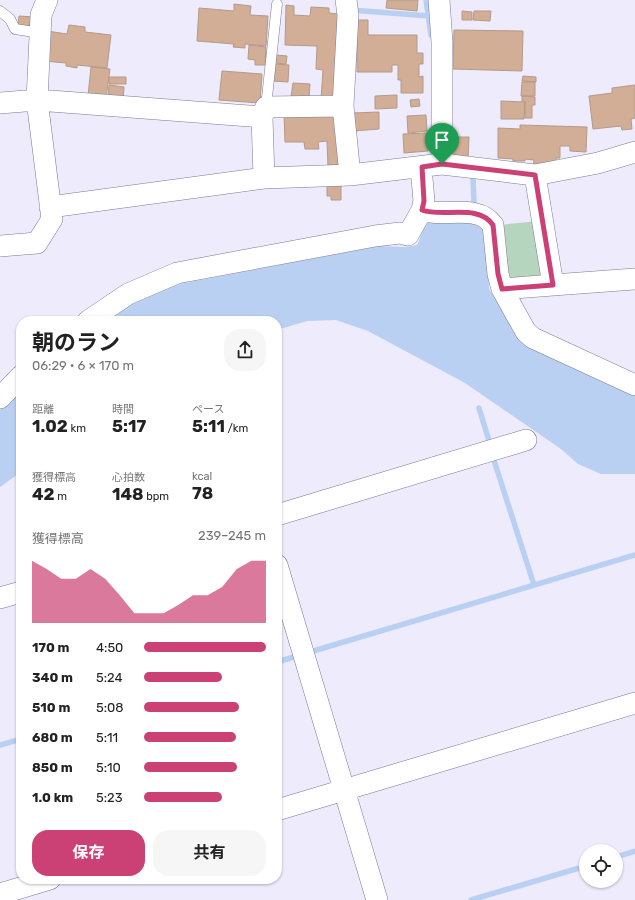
<!DOCTYPE html>
<html lang="ja">
<head>
<meta charset="utf-8">
<style>
  :root { --surface:#fff; --page:#f6f6f6; --text:#222; --muted:#767676; --accent:#cc4175 }
  body { margin:0; font-family:Rubik,"Noto Sans JP",sans-serif; background:var(--page); color:var(--text); height:100vh; display:flex; flex-direction:column; font-size:15px; white-space:nowrap }
  * { box-sizing:border-box; margin:0 }
  p { font-size:13px; color:var(--muted) }
  .icon { flex:none; width:22px; height:22px; fill:none; stroke:currentColor; stroke-width:2; stroke-linecap:round; stroke-linejoin:round }
  .map { position:relative; flex:1; overflow:hidden }
  .panel { position:absolute; left:16px; top:316px; width:266px; height:568px; display:flex; flex-direction:column; background:var(--surface); border-radius:16px; box-shadow:0 1px 3px #0004 }
  .panel>* { flex:none }
  .controls { position:absolute; left:579px; top:844px; display:grid; gap:8px }
  .controls a { display:grid; place-items:center; width:44px; height:44px; border-radius:50%; background:var(--surface); box-shadow:0 1px 3px #0004; font-size:20px }
  .pin { position:absolute; display:grid; place-items:center; width:34px; height:34px; color:#fff; margin:-41px -17px; border-radius:50% 50% 50% 0; rotate:-45deg; box-shadow:0 0 4px #0007 }
  .pin .icon { rotate:45deg }
  .round { display:grid; place-items:center; flex:none; width:42px; height:42px; border-radius:16px; background:var(--page) }
  .summary { display:flex; align-items:center; justify-content:space-between; height:68px; padding:0 16px }
  h1 { font-size:22px; font-weight:700; line-height:30px }
  .metrics { display:grid; grid-template-columns:repeat(3,1fr); gap:6px; height:68px; padding:4px 16px }
  .metrics div { display:grid; align-content:center }
  .metrics b { font-size:17px; font-weight:700 }
  .metrics small { font-size:11px; font-weight:400 }
  .metrics p { font-size:11px }
  .chart { height:112px; padding:8px 16px }
  .chart p { display:flex; justify-content:space-between }
  .chart svg { width:100%; height:72px; margin-top:4px; fill:var(--accent); opacity:.7 }
  .button { display:flex; gap:8px; margin-top:auto; padding:8px 16px }
  .button a { flex:1; height:46px; border-radius:16px; background:var(--accent); color:#fff; font-size:16px; font-weight:700; line-height:46px; text-align:center }
  .button a+a { background:var(--page); color:var(--text) }
  ul { padding:0 16px; list-style:none; font-size:13px }
  li { display:grid; grid-template-columns:64px 48px 1fr; align-items:center; height:30px }
  li i { height:10px; border-radius:5px; background:var(--accent) }
  .map>svg:first-child { display:block }
  .green { fill:#b6d5be }
  .water { fill:#b9d0f2 }
  .lines { fill:none; stroke-linecap:round; stroke-linejoin:round }
  .stream { stroke:#b9d0f2; stroke-width:5.5 }
  .building { fill:#d2ae96; stroke:#b39a89 }
  .service-casing { stroke:#7c7993; stroke-width:11 }
  .minor-casing { stroke:#7c7993; stroke-width:22 }
  .service { stroke:#fff; stroke-width:10 }
  .minor { stroke:#fff; stroke-width:21 }
  .route-casing { stroke:#fff; stroke-width:8 }
  .route { stroke:#cc4175; stroke-width:5 }
</style>
</head>
<body>
<div class="map">
<svg width="635" height="900" viewBox="0 0 635 900">
  <rect width="100%" height="100%" fill="#edebfc"/>
  <!-- green -->
  <path class="green" d="M539,221L548,276L511,279L508,277L499,225Z"/>
  <!-- water -->
  <path class="water" d="M431,220L476,221L487,231L489,289L520,339L531,348L613,387L635,394V474H601L578,464L561,449L465,383L368,331L336,320L307,321L277,330V321H103L153,289L379,246L405,247L417,245C422,235 421,228 431,220Z
    M21,389V472L0,487V410Z"/>
  <g class="lines">
    <!-- stream -->
    <path class="stream" d="M426,0L431,35
      M351,10L429,16
      M473,178L474,203
      M479,408L490,444
      M492,454L534,585
      M310,652L635,555
      M277,662L297,656
      M0,745L21,739
      M616,857L635,851
      M471,900L586,866"/>
  </g>
  <!-- building -->
  <path class="building" d="M387,0H418L417,11L386,8Z
    M234,4L251,6L250,15L268,16L266,46L245,44V48L233,47L234,44L197,41L199,8L234,11Z
    M286,5L294,6V15L310,16L311,7L329,8V13L339,14L335,100L321,99L323,70L316,69L317,46L285,45Z
    M462,11L472,12V20H462Z
    M474,11H491L490,21L473,20Z
    M19,16L34,17L33,28L18,26Z
    M357,20H368V35H417V53H423V64H419V77L423,76V93H401V80H398V65H392V72H357Z
    M69,25L85,27V32L111,35L107,68L77,65V68L66,66V63L44,61L47,31L67,34Z
    M454,30L523,31L522,71L453,69Z
    M249,45L266,47L265,65H255V60L248,59Z
    M276,55L287,56L286,64L275,63Z
    M275,64L289,65L288,82L273,81Z
    M91,67L110,69L106,98L88,96Z
    M222,71L262,74L260,103L219,100Z
    M523,76L536,77V82L522,81Z
    M109,77H126V84H109Z
    M522,82H535V96H521Z
    M293,83L310,84L309,98L291,97Z
    M109,85L124,87L123,101L108,99Z
    M635,85V118L631,119L632,129L622,130L621,126L593,129L589,96L612,93V88Z
    M397,95V108L375,109V96Z
    M522,96L535,97V105H532V118H525V101H522Z
    M419,99L420,106L411,107L410,100Z
    M501,101L525,102L524,119H501Z
    M338,112L340,167H328L327,141L318,142L319,149H305L304,142H285L284,114Z
    M379,112V129L353,131L352,113Z
    M426,115L427,131L408,133L407,116Z
    M520,125L587,127L586,152L570,151V146H560V158H556V166L533,169L534,160L525,159V161H513V159L498,158V128L520,129Z
    M427,133L428,151L404,153L403,134Z
    M451,137H469L468,160H450Z
    M341,183V200H331V196H327V186Z"/>
  <g class="lines">
    <!-- service casing -->
    <g class="service-casing">
      <path id="service" d="M0,11L10,19L15,29L41,33
        M266,107L277,4"/>
    </g>
    <!-- minor casing -->
    <g class="minor-casing">
      <path id="minor" d="M439,0L442,42V164
        M0,103L37,100L262,117L264,178L350,175L442,164L535,175L598,163L635,152
        M343,106L348,15L346,0
        M262,117L266,107L343,106L350,175
        M50,207L264,178
        M422,210C443,218 478,203 493,225L498,274L502,289L553,285L535,175
        M0,246L37,243L52,219L37,100L41,15L47,0
        M553,285L635,279
        M502,289L526,332L533,338L635,385
        M88,321L128,294L177,273L375,236L400,233L408,235L422,210L424,201L421,167
        M0,398L21,376
        M277,515L526,440
        M277,565L377,900
        M0,598L21,592
        M277,810L635,703
        M0,894L50,879"/>
    </g>
    <!-- service -->
    <use href="#service" class="service"/>
    <!-- minor -->
    <use href="#minor" class="minor"/>
  </g>
  <g class="lines">
    <!-- route casing -->
    <g class="route-casing">
      <path id="route" d="M442,164L535,175L553,285L502,289L498,274L493,225C478,203 443,218 422,210L424,201L422,167Z"/>
    </g>
    <!-- route -->
    <use href="#route" class="route"/>
  </g>
</svg>
<div class="controls">
<a><svg class="icon" aria-label="locate" viewBox="0 0 24 24"><circle cx="12" cy="12" r="6"/><path d="M12 2v4M12 18v4M2 12h4M18 12h4"/></svg></a>
</div>
<div class="pin" style="left:442px;top:164px;background:#1e9e55"><svg class="icon" aria-label="arrive" viewBox="0 0 24 24"><path d="M6 21V4h12l-3 4 3 4H6"/></svg></div>
<section class="panel">
<div class="summary"><div><h1>朝のラン</h1><p>06:29 · 6 × 170 m</p></div><a class="round"><svg class="icon" aria-label="share" viewBox="0 0 24 24"><path d="M12 15V3M7 8l5-5 5 5M5 13v7h14v-7"/></svg></a></div>
<div class="metrics">
<div><p>距離</p><b>1.02<small> km</small></b></div>
<div><p>時間</p><b>5:17</b></div>
<div><p>ペース</p><b>5:11<small> /km</small></b></div>
</div>
<div class="metrics">
<div><p>獲得標高</p><b>42<small> m</small></b></div>
<div><p>心拍数</p><b>148<small> bpm</small></b></div>
<div><p>kcal</p><b>78</b></div>
</div>
<div class="chart"><p><span>獲得標高</span>239–245 m</p>
<svg viewBox="0 0 160 44" preserveAspectRatio="none"><path d="M0 44V6L10 11L20 17L30 17L40 11L50 17L60 27L70 38L80 38L90 38L100 33L110 27L120 27L130 22L140 11L150 6L160 6V44z"/></svg>
</div>
<ul>
<li><b>170 m</b>4:50<i style="width:100%"></i></li>
<li><b>340 m</b>5:24<i style="width:64%"></i></li>
<li><b>510 m</b>5:08<i style="width:78%"></i></li>
<li><b>680 m</b>5:11<i style="width:75%"></i></li>
<li><b>850 m</b>5:10<i style="width:76%"></i></li>
<li><b>1.0 km</b>5:23<i style="width:64%"></i></li>
</ul>
<div class="button"><a>保存</a><a>共有</a></div>
</section>
</div>
</body>
</html>
